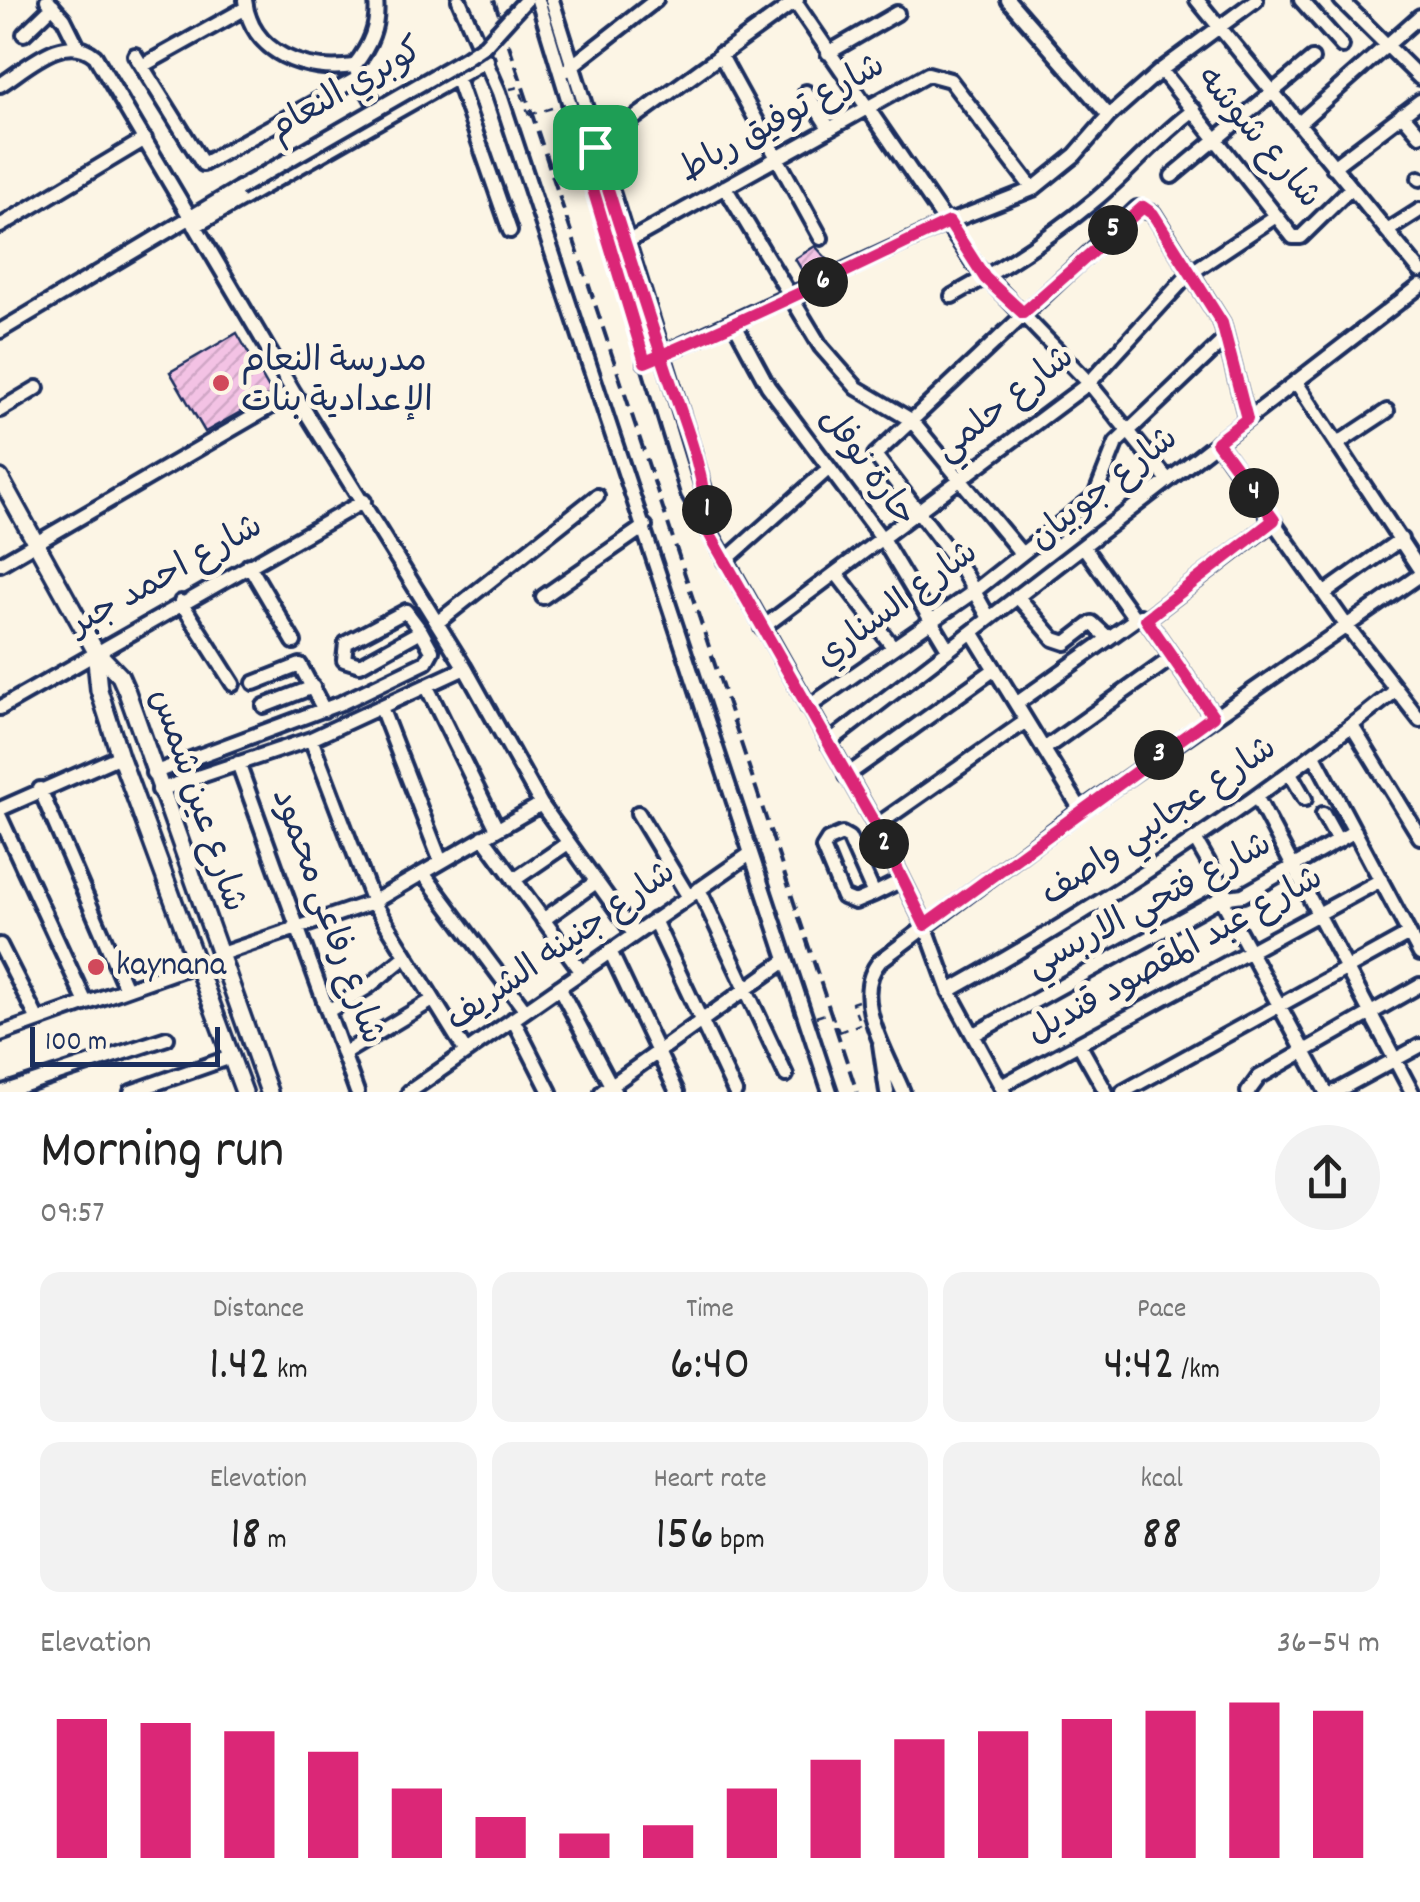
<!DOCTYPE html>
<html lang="en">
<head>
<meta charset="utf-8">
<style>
  :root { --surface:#fff; --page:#f2f2f2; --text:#222; --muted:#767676; --accent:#db2777 }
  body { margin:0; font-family:Dekko,"Playpen Sans Arabic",sans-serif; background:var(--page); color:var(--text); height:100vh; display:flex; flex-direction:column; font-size:38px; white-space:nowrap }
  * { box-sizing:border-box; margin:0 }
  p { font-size:32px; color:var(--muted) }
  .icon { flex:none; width:55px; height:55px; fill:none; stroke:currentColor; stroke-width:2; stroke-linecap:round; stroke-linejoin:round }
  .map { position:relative; height:1092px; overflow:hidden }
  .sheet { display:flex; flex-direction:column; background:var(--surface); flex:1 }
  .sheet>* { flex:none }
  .scale { position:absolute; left:30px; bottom:25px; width:190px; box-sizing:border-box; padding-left:10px; border:5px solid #1b2f5e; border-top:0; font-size:28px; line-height:35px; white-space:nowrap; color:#1b2f5e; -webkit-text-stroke:8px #fcf5e5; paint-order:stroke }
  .pin { position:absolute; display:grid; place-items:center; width:85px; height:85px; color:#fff; margin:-42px; border-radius:20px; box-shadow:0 5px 15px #0006 }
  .km { position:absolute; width:50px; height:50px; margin:-25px; border-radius:50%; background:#222; color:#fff; font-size:28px; line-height:50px; text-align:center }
  .round { display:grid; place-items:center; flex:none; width:105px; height:105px; border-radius:52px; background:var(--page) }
  .head { display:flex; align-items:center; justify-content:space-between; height:170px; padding:0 40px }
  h1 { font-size:55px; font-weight:600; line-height:75px }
  .figures { display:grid; grid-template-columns:repeat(3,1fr); gap:15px; height:170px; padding:10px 40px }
  .figures div { display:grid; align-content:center; border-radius:20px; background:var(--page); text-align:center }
  .figures b { font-size:50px; font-weight:600 }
  .figures small { font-size:28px; font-weight:400 }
  .figures p { font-size:28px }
  .chart { height:280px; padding:20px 40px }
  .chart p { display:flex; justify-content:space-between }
  .chart svg { width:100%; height:180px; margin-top:10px; stroke:var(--accent); stroke-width:6 }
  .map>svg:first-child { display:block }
  .building { fill:url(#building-hatch); stroke:#1b2f5e; stroke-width:2.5 }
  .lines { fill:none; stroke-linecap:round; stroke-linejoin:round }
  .minor-casing { stroke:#1b2f5e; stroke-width:20 }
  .major-casing { stroke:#1b2f5e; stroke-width:22 }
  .path { stroke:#1b2f5e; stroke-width:2.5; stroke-dasharray:8 8; stroke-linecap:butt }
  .minor { stroke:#fcf5e5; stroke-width:12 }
  .major { stroke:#fcf5e5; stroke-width:15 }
  .rail { stroke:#1b2f5e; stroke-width:4; stroke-dasharray:15 8; stroke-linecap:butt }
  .minor-bridge-casing { stroke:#1b2f5e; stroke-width:20; stroke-linecap:butt }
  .path-bridge { stroke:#1b2f5e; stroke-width:2.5; stroke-dasharray:8 8; stroke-linecap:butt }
  .minor-bridge { stroke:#fcf5e5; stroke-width:12 }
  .route-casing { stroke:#fff; stroke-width:20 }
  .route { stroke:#db2777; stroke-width:12 }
  .poi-dot { fill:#d1495b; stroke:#fcf5e5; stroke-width:4 }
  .labels { text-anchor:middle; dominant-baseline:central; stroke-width:10; stroke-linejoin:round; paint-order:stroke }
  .street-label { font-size:35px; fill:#1b2f5e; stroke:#fcf5e5 }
  .poi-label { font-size:35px; fill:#1b2f5e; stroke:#fcf5e5; text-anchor:start }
</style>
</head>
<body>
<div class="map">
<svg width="1420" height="1092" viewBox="0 0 1420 1092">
  <defs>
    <pattern id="building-hatch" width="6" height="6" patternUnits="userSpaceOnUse" patternTransform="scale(2.5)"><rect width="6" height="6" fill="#f3c2e4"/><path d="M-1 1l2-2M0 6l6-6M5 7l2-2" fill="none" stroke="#d0a7c6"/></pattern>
  </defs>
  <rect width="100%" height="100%" fill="#fcf5e5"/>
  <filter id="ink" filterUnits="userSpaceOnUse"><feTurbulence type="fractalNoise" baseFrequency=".01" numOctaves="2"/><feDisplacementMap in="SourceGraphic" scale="20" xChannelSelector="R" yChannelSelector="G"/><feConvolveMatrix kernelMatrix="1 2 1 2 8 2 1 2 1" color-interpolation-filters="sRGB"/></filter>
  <g filter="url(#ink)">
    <!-- building -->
    <path class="building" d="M815,246L830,262L806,277L795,259Z
      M237,333L272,394L205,432L170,372Z"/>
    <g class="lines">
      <!-- minor casing -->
      <g class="minor-casing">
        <path id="minor" d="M47,0L64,19L77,45
          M245,0C251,54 306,73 354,66C370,46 379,26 376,0
          M459,0L499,92L830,1092
          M538,0L688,493L876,826L925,925L949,991L1004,1092
          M552,0L692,447L705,493L706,525
          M1008,0L1109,116
          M1197,0L1420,271
          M1301,0L1342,46
          M1341,0L1420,78
          M795,2L975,265L1089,383L1168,480
          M24,34L53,6
          M828,53L897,13
          M720,54L821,238
          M135,55L203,164L360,77
          M142,66L246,8
          M1161,70L1293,237H1301L1351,188
          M565,71L656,0
          M357,73L382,116
          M456,76L510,231
          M0,85C27,68 65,30 95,56L294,393L465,668L541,804L634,934
          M806,92L829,128
          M1402,114L1420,135
          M1299,123L1420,16
          M589,151L797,0
          M1333,167L1420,101
          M1172,176L1312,59
          M1419,178L1420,179
          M725,187L821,347L857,388L911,420L1021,553
          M0,226L145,139
          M195,226L487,60
          M1387,231L1420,210
          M625,243L928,74L950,80L1033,189
          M952,296C1001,269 1052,236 1095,200C1130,171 1157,137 1194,110
          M734,323L768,386L883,540L948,649
          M0,331L238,189
          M645,362L949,222L1033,189L1075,155L1109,116L1161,70L1256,0
          M1296,382L1420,570
          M0,410L37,388
          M1217,442L1346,625L1420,720
          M1337,444L1387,411
          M1083,546L1134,617
          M725,561L828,469
          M0,564L294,393
          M249,565L294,642
          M837,574L893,647
          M1325,593L1401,539
          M1017,596L1054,639L1066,643L1092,623L1107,637
          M543,597L645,526
          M181,602L233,684
          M406,611L421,631L360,665L344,660L346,643Z
          M989,618L960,566L875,455L1137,208L1153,213L1222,323L1247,419
          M1146,619L1274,521
          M438,622L597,496
          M762,628L1089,383L1189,274L1276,216
          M972,632L1081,810
          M254,683L300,665L324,710
          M428,689L497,829
          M1016,704L1140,616L1146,619L1213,716
          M264,706L313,687
          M808,707L976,590L1095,496L1116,443L1225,339
          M0,708L364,501
          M382,710L441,862
          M1352,726L1420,837
          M311,739L373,902L466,1052
          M828,743L1420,286
          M1044,749L1173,657
          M1314,755L1420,954
          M238,763L357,1092
          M153,773L341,703L426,662L432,651L421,631
          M1290,773L1305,799
          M846,776L995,669
          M40,789L126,989
          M159,790L311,739L465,668
          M1257,798L1412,1092
          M0,809L120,756
          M638,813L688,896
          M1323,814L1338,841
          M0,817L86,1003
          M876,826L1026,721
          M842,834L849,838L874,894L855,902L843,897L823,848L828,840Z
          M483,837L581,971
          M1196,841L1229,898
          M423,873L525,1010
          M514,880L568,843
          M699,889L786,1075
          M874,894L902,880
          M1221,898L1326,1092
          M543,920L596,882
          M654,920L735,1092
          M0,945L38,1020
          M610,951L677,1092
          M218,955L373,902L541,804
          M559,987L614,1091
          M949,991C1107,903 1255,804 1395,691
          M328,1011L368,987L405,957
          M513,1019L550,1092
          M0,1034L197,964
          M973,1035L1221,898L1243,895L1355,831
          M880,1044L887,1092
          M1079,1044L1106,1092
          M343,1054L431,1001
          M1001,1086L1381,880
          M3,1092L167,1038
          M131,1092L231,1057
          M409,1092L750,854
          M602,1092L785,961
          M903,1092C888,1055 849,996 880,961L1081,810L1420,575
          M1123,1092L1409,934
          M1248,1092L1259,1077L1420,985
          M1335,1092L1420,1046"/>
      </g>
      <!-- major casing -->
      <g class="major-casing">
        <path id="major" d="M0,478L95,650L120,676L127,692L269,1092
          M95,650L99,690L120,756L244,1092"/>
      </g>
      <!-- path -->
      <path class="path" d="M510,89L519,87L529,115
        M858,1001L852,1003L858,1018
        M816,1017L831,1012L839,1032"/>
      <!-- minor -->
      <use href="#minor" class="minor"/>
      <!-- major -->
      <use href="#major" class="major"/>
      <!-- rail -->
      <path class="rail" d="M494,0L857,1092"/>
      <!-- minor-bridge casing -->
      <g class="minor-bridge-casing">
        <path id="minor-bridge" d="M238,189L464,59L485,45L526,0"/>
      </g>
      <!-- path-bridge -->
      <path class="path-bridge" d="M529,115L565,104
        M839,1032L860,1024"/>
      <!-- minor-bridge -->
      <use href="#minor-bridge" class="minor-bridge"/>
    </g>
  </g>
  <g class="lines" filter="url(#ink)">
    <!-- route casing -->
    <g class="route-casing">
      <path id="route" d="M595,147C617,220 641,293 665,366C682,418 707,472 706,528L876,826L925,925L1213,716L1146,619L1274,520L1217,442L1247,419L1222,323L1153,214L1143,207L1023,313L985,278L949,222C849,270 748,319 645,362L583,156L595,147"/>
    </g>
    <!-- route -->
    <use href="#route" class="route"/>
  </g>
  <!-- markers -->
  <g class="poi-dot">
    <circle cx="221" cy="383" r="10"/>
    <circle cx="96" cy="967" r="10"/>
  </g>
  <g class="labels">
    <!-- street labels -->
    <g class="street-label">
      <text transform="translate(347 91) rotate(-30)">كوبري النعام</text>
      <text transform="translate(783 120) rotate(-29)">شارع توفيق رباط</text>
      <text transform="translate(1257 139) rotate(50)">شارع شوشه</text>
      <text transform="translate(1006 405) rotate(-38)">شارع حلمي</text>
      <text transform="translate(866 468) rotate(54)">حارة نوفل</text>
      <text transform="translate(1105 490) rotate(-38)">شارع جوبيان</text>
      <text transform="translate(167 577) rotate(-29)">شارع احمد جبر</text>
      <text transform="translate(898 606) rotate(-36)">شارع السناري</text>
      <text transform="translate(196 801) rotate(71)">شارع عين شمس</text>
      <text transform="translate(1160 823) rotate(-34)">شارع عجايبي واصف</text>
      <text transform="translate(1150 907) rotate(-28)">شارع فتحي الاربسي</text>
      <text transform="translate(326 917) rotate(70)">شارع رفاعى محمود</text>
      <text transform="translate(562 948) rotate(-35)">شارع جنينه الشريف</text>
      <text transform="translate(1176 957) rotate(-29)">شارع عبد المقصود قنديل</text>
    </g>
    <!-- poi labels -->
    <g class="poi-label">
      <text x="241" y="363">مدرسة النعام<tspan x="241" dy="40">الإعدادية بنات</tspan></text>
      <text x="116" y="967">kaynana</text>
    </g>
  </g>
</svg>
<div class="scale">100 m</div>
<div class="pin" style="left:595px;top:147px;background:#1e9e55"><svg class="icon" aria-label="arrive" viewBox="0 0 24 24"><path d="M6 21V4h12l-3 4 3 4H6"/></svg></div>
<b class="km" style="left:707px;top:510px">1</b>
<b class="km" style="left:884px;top:844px">2</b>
<b class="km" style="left:1159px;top:755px">3</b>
<b class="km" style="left:1254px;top:493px">4</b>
<b class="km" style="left:1113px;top:230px">5</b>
<b class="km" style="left:823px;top:282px">6</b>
</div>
<section class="sheet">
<div class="head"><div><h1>Morning run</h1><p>09:57</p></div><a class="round"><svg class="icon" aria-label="share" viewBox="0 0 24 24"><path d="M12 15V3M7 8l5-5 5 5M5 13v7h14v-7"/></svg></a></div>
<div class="figures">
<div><p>Distance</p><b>1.42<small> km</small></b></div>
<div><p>Time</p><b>6:40</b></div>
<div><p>Pace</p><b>4:42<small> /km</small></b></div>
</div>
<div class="figures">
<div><p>Elevation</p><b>18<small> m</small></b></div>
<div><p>Heart rate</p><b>156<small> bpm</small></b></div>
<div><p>kcal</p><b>88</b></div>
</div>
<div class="chart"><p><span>Elevation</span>36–54 m</p>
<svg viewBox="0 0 160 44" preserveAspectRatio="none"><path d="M5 44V10M15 44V11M25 44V13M35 44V18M45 44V27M55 44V34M65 44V38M75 44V36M85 44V27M95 44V20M105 44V15M115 44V13M125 44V10M135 44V8M145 44V6M155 44V8"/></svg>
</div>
</section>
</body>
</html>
